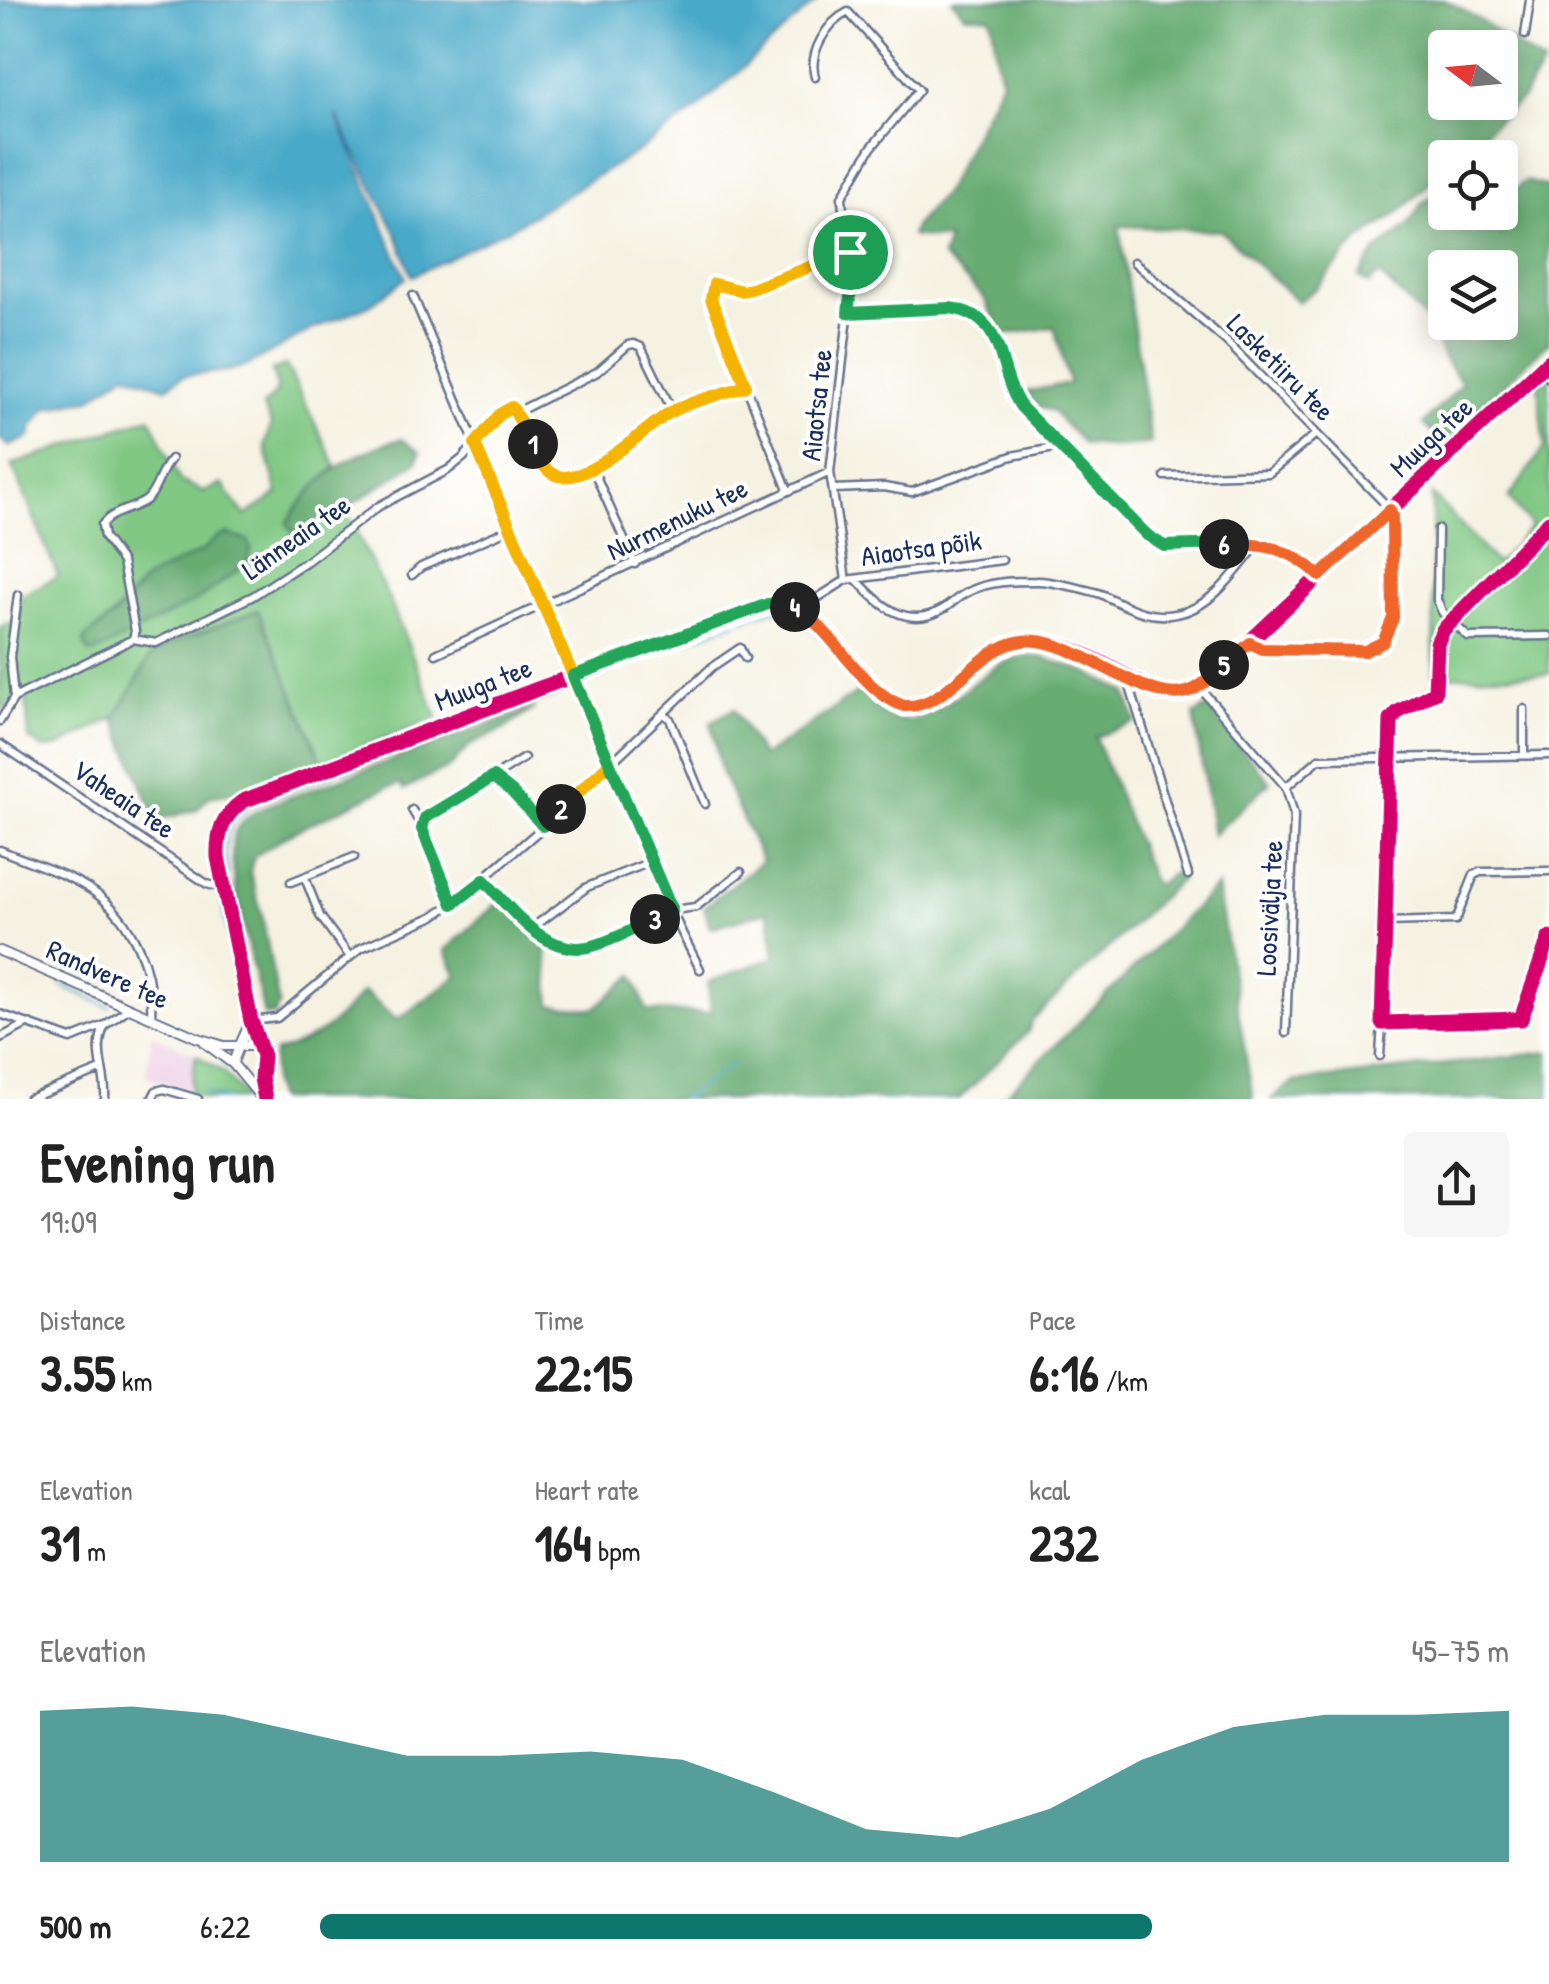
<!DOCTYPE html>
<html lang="en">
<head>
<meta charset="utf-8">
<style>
  :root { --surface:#fff; --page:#f6f6f6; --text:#222; --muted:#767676; --accent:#0f766e }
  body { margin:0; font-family:"Patrick Hand",sans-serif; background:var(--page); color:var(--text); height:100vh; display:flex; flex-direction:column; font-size:38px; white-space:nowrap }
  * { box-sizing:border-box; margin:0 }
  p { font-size:32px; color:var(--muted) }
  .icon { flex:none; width:55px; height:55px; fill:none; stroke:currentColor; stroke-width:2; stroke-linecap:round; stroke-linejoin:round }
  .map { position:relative; height:1099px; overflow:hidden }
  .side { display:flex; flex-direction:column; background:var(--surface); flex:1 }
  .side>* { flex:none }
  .needle { width:65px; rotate:286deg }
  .controls { position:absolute; left:1428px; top:30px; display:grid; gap:20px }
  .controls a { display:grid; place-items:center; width:90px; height:90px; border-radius:10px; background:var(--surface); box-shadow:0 5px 25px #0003; font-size:50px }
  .pin { position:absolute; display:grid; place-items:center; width:85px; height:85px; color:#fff; margin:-42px; border:5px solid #fff; border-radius:50%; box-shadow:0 2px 10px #0007 }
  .km { position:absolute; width:50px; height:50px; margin:-25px; border-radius:50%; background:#222; color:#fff; font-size:28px; line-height:50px; text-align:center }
  .round { display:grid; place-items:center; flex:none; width:105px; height:105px; border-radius:10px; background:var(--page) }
  .overview { display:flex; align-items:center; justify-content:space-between; height:170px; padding:0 40px }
  h1 { font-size:55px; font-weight:800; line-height:75px }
  .metrics { display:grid; grid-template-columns:repeat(3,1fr); gap:15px; height:170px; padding:10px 40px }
  .metrics div { display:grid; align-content:center }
  .metrics b { font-size:50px; font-weight:800 }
  .metrics small { font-size:28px; font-weight:400 }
  .metrics p { font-size:28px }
  .chart { height:280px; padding:20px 40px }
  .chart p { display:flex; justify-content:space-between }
  .chart svg { width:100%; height:180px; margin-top:10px; fill:var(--accent); opacity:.7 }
  ul { padding:0 40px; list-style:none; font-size:32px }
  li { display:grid; grid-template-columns:160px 120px 1fr; align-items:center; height:75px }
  li i { height:25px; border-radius:12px; background:var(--accent) }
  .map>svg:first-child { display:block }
  .built { fill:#eed0e7 }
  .green { fill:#81c884; stroke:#4e7c71; stroke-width:2.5; fill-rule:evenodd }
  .forest { fill:#68ac72; stroke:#426e68; stroke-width:2.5; fill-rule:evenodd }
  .water { fill:#49a9c8; stroke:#326c93; stroke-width:2.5 }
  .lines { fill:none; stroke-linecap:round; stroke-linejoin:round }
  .stream { stroke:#49a9c8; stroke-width:2.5 }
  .street-casing { stroke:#68738c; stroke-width:11 }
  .secondary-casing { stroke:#68738c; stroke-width:12 }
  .street { stroke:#fff; stroke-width:6 }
  .secondary { stroke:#fff; stroke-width:8 }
  .cycleway-casing { stroke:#fff; stroke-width:21 }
  .cycleway { stroke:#d6006c; stroke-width:15 }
  .split-1-casing { stroke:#fff; stroke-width:20 }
  .split-2-casing { stroke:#fff; stroke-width:20 }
  .split-3-casing { stroke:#fff; stroke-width:20 }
  .split-4-casing { stroke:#fff; stroke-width:20 }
  .split-5-casing { stroke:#fff; stroke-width:20 }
  .split-6-casing { stroke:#fff; stroke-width:20 }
  .split-7-casing { stroke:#fff; stroke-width:20 }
  .split-1 { stroke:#f5b400; stroke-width:12 }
  .split-2 { stroke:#f5b400; stroke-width:12 }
  .split-3 { stroke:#22a559; stroke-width:12 }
  .split-4 { stroke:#22a559; stroke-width:12 }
  .split-5 { stroke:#f0652b; stroke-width:12 }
  .split-6 { stroke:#f0652b; stroke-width:12 }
  .split-7 { stroke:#22a559; stroke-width:12 }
  .labels { text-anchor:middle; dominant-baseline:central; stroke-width:8; stroke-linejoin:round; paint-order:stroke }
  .street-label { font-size:28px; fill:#1b2f5e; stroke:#fff }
</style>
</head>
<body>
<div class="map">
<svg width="1549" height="1099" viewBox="0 0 1549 1099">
  <rect width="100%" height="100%" fill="#fff"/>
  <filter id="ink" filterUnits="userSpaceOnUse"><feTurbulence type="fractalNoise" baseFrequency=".01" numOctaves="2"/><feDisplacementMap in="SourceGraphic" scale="20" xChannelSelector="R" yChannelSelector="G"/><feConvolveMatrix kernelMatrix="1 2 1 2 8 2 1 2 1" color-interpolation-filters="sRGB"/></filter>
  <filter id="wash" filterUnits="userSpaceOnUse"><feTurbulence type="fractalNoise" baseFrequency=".0048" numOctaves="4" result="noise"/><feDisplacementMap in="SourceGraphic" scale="40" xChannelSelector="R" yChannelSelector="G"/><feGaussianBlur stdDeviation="2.25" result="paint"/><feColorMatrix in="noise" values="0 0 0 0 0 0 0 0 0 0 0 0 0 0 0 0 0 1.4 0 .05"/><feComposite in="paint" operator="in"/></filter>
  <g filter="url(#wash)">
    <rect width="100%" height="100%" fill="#f6f2e2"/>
    <!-- built -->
    <path class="built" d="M152,1034L196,1055L191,1091L146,1076Z"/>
    <!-- green -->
    <path class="green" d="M286,365L336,466L295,511L333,513L345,509L390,601L438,718L322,762L258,611L150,657L115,718L59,746L44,749L29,739L26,699L18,697L0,711V627L18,621L21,596L58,576L12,465L150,417L180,481L204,492L222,484L245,516L278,494L265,446L271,424L263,406C278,394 279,389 272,371ZM227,534L248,541L105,624L147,578L203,551L216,538Z
      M1549,374V674L1434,676L1432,494L1497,564L1531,526L1509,498L1545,447L1538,384Z
      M565,682L567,689L550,698L343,771L342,767Z
      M196,1055L222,1071L247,1099H209L190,1093Z"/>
    <!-- forest -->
    <path class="forest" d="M952,0H1445C1481,18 1510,42 1543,65L1522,99L1457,157L1445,158V169L1397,214L1358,241L1315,289L1298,302L1221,231L1119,226L1151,443L1123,447L1083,444L1052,411L1031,403L1026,392L1069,383L1054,327L1002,335L983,296L942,257L948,240L911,236L914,227L945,191L1002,80C993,58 997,40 990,17L964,14ZM1445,48H1500V102H1445Z
      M1525,181L1549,187V342L1443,443L1423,424L1462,383L1443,358L1428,322L1379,274L1369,284L1359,277L1376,251L1408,226L1422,203L1445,188V212L1460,213L1501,235L1500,202ZM1445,268H1500V322H1445Z
      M401,439L420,452L417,462L345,509L293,533L287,523C317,475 349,454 401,439Z
      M227,534L248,541L251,550L245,565L199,599L95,653L89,652L84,643L86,637L114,616L147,578L203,551L216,538Z
      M258,610L322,762L249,790L209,797L196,810L156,820L115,718L150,657L164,646Z
      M1041,657L1084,671L1126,692L1136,722L1095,737L1153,882L1156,885L1180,869V880L1032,1020L1028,1032L959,1099H277L272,1083L274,1053C318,1040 334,1025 363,991L397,1020L457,976L445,950L502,899L546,945L551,1005L594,1009L634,975L647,1011L711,1013L708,982L775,957L768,911L710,928L704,907L762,861L721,772L711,722L734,709L762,757L861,690C869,696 875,707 883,713C926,745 977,666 1016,658C1024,656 1033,657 1041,657Z
      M1207,707L1270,782L1213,835L1194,715Z
      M535,708L503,730L470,745L451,766L404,789L401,784L388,787L289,834L254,857L250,872L262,915L279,1006L273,1016L264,1015C257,980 222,860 235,832C243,817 256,811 271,804Z
      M1217,886L1253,1099H1001Z
      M1549,1052V1099H1271L1294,1082Z"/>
    <!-- water -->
    <path class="water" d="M0,0H818L695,111L640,150L516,225L412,276L398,238L336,114L406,278L370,305L313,329L249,365L227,371L183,376L165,388L126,373L90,399L47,408L33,426L30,437L9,446L0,439Z"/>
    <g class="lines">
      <!-- stream -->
      <path class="stream" d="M797,614L821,638
        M743,620L771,610L790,611
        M615,667L737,622
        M344,770L565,687
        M228,876C219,827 232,811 278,795C297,787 317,780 337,773
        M229,884L234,902
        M220,894L229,939
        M61,985L110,1007
        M221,1060L244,1083
        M203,1092L227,1099
        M254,1097L255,1099
        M682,1099L733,1064"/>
    </g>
  </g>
  <g filter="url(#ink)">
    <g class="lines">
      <!-- street casing -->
      <g class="street-casing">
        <path id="street" d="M1525,35L1530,0
          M1134,262L1226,341L1391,510L1393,618C1392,630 1389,640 1378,646C1362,655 1263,654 1250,643
          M413,296L679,927L700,969
          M849,313C884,311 967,295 990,328C1007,351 1004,383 1021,407L1154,541C1167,548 1179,546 1193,546C1246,544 1279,538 1320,576
          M1541,369L1549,378
          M517,412L545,468L559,477L587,470L595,474L635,564
          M591,471L673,412L746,386
          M1165,476L1269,473L1316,434
          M833,489L884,487L912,492L1012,456L1059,447
          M788,490L711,299L714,284L742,291L751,289L850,251
          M1549,522L1443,630L1437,643L1435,692L1398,712L1391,720L1382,1023L1521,1019L1549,938
          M1438,529L1437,600L1442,612L1468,637L1549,636
          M412,575L421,567L512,528
          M846,580L1002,560
          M857,580C880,606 908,630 943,609C951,604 959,596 968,592C989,581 1013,581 1036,581C1047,580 1094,591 1103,595C1127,607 1149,619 1176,614C1212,608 1236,571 1257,545
          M800,609L846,580L830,472L854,265L844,225L842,197L871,148L919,90L848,12C827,22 808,53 815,77
          M133,639L156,643L253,596L307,561L379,506L448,470L463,458L508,408L517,412L597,372L628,345L634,344L641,347L673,412
          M133,639L135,631L122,562L104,537L102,525C112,511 131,510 145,501C157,493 159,471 171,459
          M436,654L830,472
          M1127,677L1188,875
          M1199,687L1286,787L1294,815L1286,1033
          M14,698L10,657L18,595
          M1524,709V755
          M663,713L670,719L705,804
          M0,721L14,698L133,639
          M0,744L207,884L225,889
          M494,777L524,758
          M1286,787L1319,759L1549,755
          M412,810L421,825
          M0,850C31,863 67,873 94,892C133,920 154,971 151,1017
          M305,878L320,916L350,957
          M483,880L531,929L566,946L588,947L673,910L696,907L741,872
          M291,882L354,857
          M453,904L421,829L425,817L493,777L513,791L543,826
          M1386,922L1456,920L1474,875L1480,872L1549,871
          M532,928L587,887L653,861
          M0,1014L71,1039L105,1025L129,1008
          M251,1021L277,1018L361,948L434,916L463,896L549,822L712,667L740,648L745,658
          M104,1027C93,1053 107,1073 105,1099
          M0,1038L25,1025
          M1380,1056L1382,1023
          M29,1099L101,1070
          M152,1099L156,1091L164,1089L198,1099"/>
      </g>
      <!-- secondary casing -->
      <g class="secondary-casing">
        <path id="secondary" d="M0,951L198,1038L224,1046H254L259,1050
          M205,1043L233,1064L262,1099
          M233,1064C233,1059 247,1029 251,1021
          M265,1099L261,1078L263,1056L251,1021L218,857C217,833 223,815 243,801L540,688L776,603C828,606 856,689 904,707C955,708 981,634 1039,641C1082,646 1121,676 1160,693L1176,695L1191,691L1214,675L1549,361"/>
      </g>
      <!-- street -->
      <use href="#street" class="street"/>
      <!-- secondary -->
      <use href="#secondary" class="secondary"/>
      <!-- cycleway casing -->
      <g class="cycleway-casing">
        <path id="cycleway" d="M1549,522L1443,630L1437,643L1435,692L1398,712L1391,720L1382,1023L1521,1019L1549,938
          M265,1099L261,1078L263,1056L251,1021L218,857C217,833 223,815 243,801L540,688L776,603C828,606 856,689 904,707C955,708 981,634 1039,641C1082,646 1121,676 1160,693L1176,695L1191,691L1214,675L1549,361"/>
      </g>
      <!-- cycleway -->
      <use href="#cycleway" class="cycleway"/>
    </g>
  </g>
  <g class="lines" filter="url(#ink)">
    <!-- split-1 casing -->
    <g class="split-1-casing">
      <path id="split-1" d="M533,444C539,456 543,470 555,475C584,488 642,431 666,415C688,401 721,395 746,386L711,299L714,284L742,291L751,289L850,252"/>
    </g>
    <!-- split-2 casing -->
    <g class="split-2-casing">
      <path id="split-2" d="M533,444L512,407L500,414L475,444L610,763L561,809"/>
    </g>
    <!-- split-3 casing -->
    <g class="split-3-casing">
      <path id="split-3" d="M561,809L543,826L512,792L493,777L425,818L422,829L453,904L484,880C510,908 543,955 588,947C606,944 638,927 655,919"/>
    </g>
    <!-- split-4 casing -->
    <g class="split-4-casing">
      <path id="split-4" d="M655,919L672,910L573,676L768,604L783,603L795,607"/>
    </g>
    <!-- split-5 casing -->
    <g class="split-5-casing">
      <path id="split-5" d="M795,607C835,630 861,692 904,706C953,709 981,634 1037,641C1081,645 1151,705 1187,692C1201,688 1213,675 1224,665"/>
    </g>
    <!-- split-6 casing -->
    <g class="split-6-casing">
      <path id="split-6" d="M1224,544C1264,543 1291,548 1320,576L1390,510L1392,517L1393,618L1383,642L1365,651L1262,649L1250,643L1224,665"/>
    </g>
    <!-- split-7 casing -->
    <g class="split-7-casing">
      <path id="split-7" d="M850,252L854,265L848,313L950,308C1008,316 995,369 1021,407L1147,535L1164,546L1224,544"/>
    </g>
    <!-- split-1 -->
    <use href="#split-1" class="split-1"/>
    <!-- split-2 -->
    <use href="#split-2" class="split-2"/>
    <!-- split-3 -->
    <use href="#split-3" class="split-3"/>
    <!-- split-4 -->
    <use href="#split-4" class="split-4"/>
    <!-- split-5 -->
    <use href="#split-5" class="split-5"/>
    <!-- split-6 -->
    <use href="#split-6" class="split-6"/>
    <!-- split-7 -->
    <use href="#split-7" class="split-7"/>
  </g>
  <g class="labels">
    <!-- street labels -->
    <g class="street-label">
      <text transform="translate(1281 367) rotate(45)">Lasketiiru tee</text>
      <text transform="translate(816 405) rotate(-84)">Aiaotsa tee</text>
      <text transform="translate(1431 437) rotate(-43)">Muuga tee</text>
      <text transform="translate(677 519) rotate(-26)">Nurmenuku tee</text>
      <text transform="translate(296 537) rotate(-35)">Länneaia tee</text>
      <text transform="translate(921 548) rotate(-8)">Aiaotsa põik</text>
      <text transform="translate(483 684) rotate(-21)">Muuga tee</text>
      <text transform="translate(124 799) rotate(34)">Vaheaia tee</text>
      <text transform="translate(1269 908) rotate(-87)">Loosivälja tee</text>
      <text transform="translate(108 974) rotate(24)">Randvere tee</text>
    </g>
  </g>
</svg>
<div class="controls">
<a><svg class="needle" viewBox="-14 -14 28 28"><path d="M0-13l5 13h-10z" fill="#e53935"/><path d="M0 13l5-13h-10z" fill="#767676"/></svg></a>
<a><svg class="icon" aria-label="locate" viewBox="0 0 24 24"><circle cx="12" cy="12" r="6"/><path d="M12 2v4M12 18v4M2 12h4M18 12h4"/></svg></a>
<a><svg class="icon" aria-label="layers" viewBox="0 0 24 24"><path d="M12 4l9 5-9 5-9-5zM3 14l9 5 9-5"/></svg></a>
</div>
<div class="pin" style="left:850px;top:252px;background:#1e9e55"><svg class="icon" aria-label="arrive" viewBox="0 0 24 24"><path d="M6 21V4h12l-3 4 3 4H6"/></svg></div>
<b class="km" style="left:533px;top:444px">1</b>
<b class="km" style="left:561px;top:809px">2</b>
<b class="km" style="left:655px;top:919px">3</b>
<b class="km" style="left:795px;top:607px">4</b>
<b class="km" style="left:1224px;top:665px">5</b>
<b class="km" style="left:1224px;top:544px">6</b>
</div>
<section class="side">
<div class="overview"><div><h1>Evening run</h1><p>19:09</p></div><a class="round"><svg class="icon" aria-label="share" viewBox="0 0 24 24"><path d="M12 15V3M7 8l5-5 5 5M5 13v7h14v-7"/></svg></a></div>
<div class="metrics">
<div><p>Distance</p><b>3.55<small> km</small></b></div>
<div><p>Time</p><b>22:15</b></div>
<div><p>Pace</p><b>6:16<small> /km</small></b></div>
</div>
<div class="metrics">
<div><p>Elevation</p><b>31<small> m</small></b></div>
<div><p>Heart rate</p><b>164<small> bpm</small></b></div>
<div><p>kcal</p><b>232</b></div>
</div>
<div class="chart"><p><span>Elevation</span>45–75 m</p>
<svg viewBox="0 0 160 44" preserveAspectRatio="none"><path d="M0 44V7L10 6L20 8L30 13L40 18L50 18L60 17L70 19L80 27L90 36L100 38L110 31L120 19L130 11L140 8L150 8L160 7V44z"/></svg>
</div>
<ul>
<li><b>500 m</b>6:22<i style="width:70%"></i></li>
</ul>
</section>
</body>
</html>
